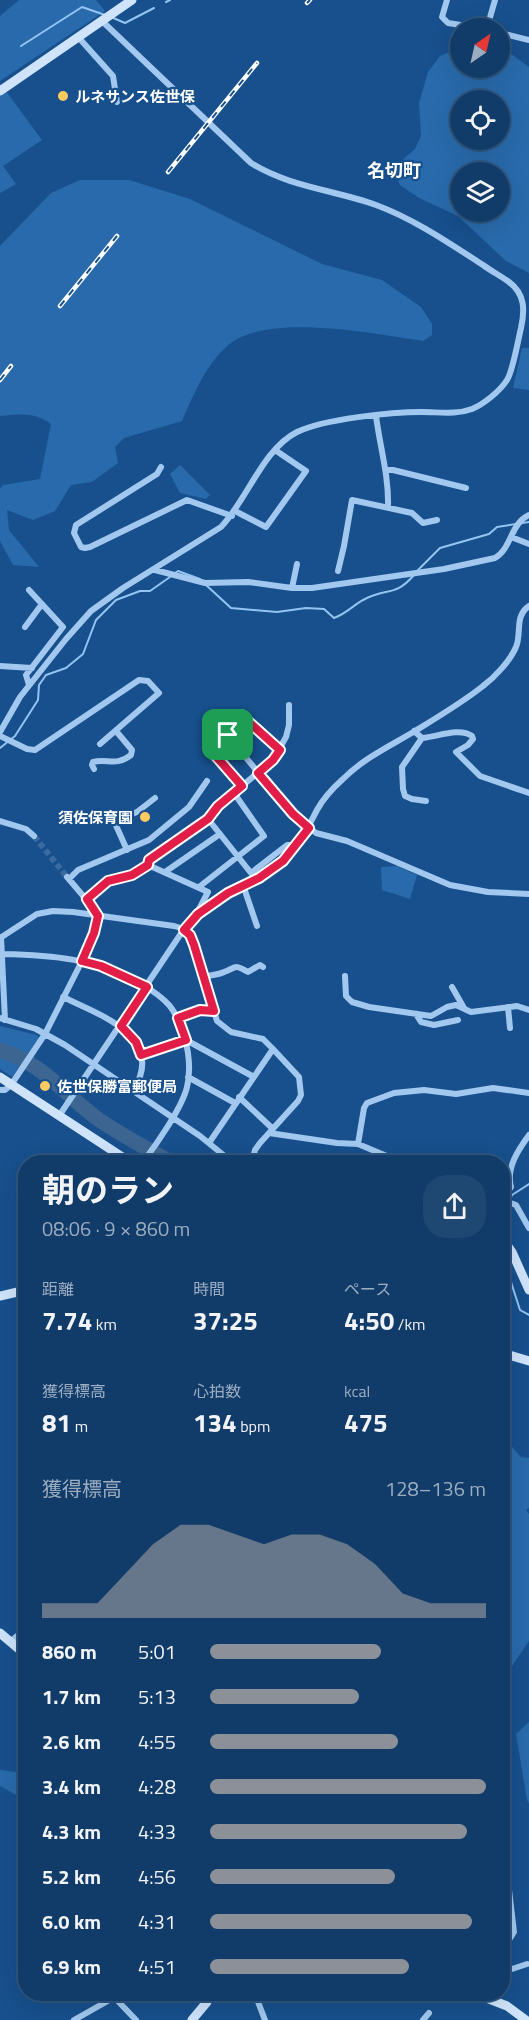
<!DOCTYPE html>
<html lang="ja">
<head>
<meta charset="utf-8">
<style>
  :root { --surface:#113c6a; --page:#1e4772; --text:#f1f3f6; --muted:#9cadc1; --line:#30567e; --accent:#8c9099 }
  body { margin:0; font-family:"Titillium Web","Noto Sans JP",sans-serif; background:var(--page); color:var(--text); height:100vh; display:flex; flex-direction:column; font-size:22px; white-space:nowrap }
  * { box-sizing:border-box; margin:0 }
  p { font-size:20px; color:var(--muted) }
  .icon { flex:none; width:33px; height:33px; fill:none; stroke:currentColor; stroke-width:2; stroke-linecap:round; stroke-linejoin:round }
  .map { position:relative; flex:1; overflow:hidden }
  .panel { position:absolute; left:18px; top:1155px; width:492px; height:846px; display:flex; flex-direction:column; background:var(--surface); border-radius:24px; box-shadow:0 6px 24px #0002,0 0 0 2px var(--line) }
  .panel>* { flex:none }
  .needle { width:39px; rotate:34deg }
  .controls { position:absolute; left:450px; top:18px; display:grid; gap:12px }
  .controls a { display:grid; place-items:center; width:60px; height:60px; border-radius:50%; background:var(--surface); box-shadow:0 6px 24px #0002,0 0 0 2px var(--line); font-size:30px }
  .pin { position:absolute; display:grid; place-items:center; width:51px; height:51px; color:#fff; margin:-26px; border-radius:12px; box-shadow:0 3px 9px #0006 }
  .round { display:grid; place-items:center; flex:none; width:63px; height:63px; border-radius:24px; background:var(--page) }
  .summary { display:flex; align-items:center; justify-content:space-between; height:102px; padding:0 24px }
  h1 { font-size:33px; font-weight:700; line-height:45px }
  .figures { display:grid; grid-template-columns:repeat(3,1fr); gap:9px; height:102px; padding:6px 24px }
  .figures div { display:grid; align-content:center }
  .figures b { font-size:26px; font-weight:700 }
  .figures small { font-size:16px; font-weight:400 }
  .figures p { font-size:16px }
  .chart { height:168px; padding:12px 24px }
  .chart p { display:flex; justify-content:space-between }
  .chart svg { width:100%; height:108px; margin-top:6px; fill:var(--accent); opacity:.7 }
  ul { padding:0 24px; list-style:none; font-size:20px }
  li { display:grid; grid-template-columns:96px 72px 1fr; align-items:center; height:45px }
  li i { height:15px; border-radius:8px; background:var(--accent) }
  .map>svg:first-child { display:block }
  .green { fill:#296aac; fill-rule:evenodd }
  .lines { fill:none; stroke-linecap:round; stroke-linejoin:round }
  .stream { stroke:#94c4f2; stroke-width:2 }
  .river { stroke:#3c6591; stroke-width:15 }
  .street-tunnel { stroke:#3a6a9e; stroke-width:6; stroke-dasharray:6 3; stroke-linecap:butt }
  .street { stroke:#a2c8ef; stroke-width:6 }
  .secondary { stroke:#cfe4fb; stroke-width:9 }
  .rail-casing { stroke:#fff; stroke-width:4.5 }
  .rail { stroke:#17508d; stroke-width:2; stroke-dasharray:7; stroke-linecap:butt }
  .route-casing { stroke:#fff; stroke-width:12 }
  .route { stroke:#e11d48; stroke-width:8 }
  .poi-dot { fill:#ffca60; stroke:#17508d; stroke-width:2 }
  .labels { text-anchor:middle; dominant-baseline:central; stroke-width:4.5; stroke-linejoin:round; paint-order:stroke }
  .poi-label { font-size:15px; font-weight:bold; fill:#fff; stroke:#17508d; text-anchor:start }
  .quarter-label { font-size:18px; font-weight:bold; fill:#fff; stroke:#17508d }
</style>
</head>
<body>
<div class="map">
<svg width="529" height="2020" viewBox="0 0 529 2020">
  <rect width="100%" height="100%" fill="#17508d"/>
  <!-- green -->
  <path class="green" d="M19,0H96L105,11L0,81V16Z
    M500,46L529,67V273L506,261L458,216L419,198L400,185L395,173L400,162L415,149L421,136L419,103L428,72L440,56L460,48V68H500ZM460,100H500V140H460ZM460,172H500V212H460Z
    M0,83L42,140L3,166L16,184L0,193Z
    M80,180H129L190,199L322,264L382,280L421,307L432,324V335L423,341C375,334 263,311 226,347C204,368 194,394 182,421L124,438L115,447L118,463L92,482L71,485L55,511L33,520L7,510L9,530L39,567L13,565L0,541V489L3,485L40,479L51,424C36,412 18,414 0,416V246L51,193Z
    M522,348H529V390L513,388Z
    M180,465L210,495L206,499L180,493L170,474Z
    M397,866L417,875L410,899L382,890L381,867Z
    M0,1026L37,1035L39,1038L12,1077L0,1069Z
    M503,1441H507L521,1457L529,1458V1508L526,1510L529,1514V1641L503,1679Z
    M529,1722V1803L527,1800L516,1734Z
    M0,1770L25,1773V1796H18L0,1786Z"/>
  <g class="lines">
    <!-- stream -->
    <path class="stream" d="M166,2L170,0
      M111,17L125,23L154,8
      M21,46L82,7L105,15
      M417,571L440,548L489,534L497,527L529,522
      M175,573L178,571L200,579
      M206,585L231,608L277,612L306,608L324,609L334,618C348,613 355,603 367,598C388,588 396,596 414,575
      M0,748L15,736L38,700L39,685L46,675L66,668L83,654L96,620L116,600L140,591H150L170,577
      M507,1233L510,1225L505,1209L512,1195L529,1184
      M502,1270L511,1282L520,1310L529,1315"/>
    <!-- river -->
    <path class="river" d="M0,1050C46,1065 62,1093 98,1119C121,1135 146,1148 170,1162"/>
    <!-- street-tunnel -->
    <path class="street-tunnel" d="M34,836L67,877"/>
    <!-- street -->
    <path class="street" d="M447,0L442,17L448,23L480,28
      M487,28L495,0
      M500,33L529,40
      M79,38L113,76L117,102
      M376,416C380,447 389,476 388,507
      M161,467L157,474L76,525L74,533L81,547L85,548L90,547L187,500L232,516
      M386,470H393L466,488
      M235,511L266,527L306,471L275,450
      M511,537L529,544
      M155,570L205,583L248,582L292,588H312L444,569L495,558C512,548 510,524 529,515
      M338,571L344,546L352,500L412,513L423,523L437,520
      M292,588L297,564
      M29,590L63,627L26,675L29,685
      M25,627L42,604
      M0,666L32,668
      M414,731L422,738C437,737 459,727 472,736L473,739L468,745L456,752L480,776L529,793
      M0,732L20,697L66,639L91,611L123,588L221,527C247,500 263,449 297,432C324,419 391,412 422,412C439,412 456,415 472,409C484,404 500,391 507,380C513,371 518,340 521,328C525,310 525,294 509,282C501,276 491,271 483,265C449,243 414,219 376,205C335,190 289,187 251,163L102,21
      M0,736L27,749L35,750L139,680L148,681L159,693L100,744
      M230,738L214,751V754L242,786
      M422,738L402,767L403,789L405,796L412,799L426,801
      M280,750L241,715L227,735L293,814L316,833L347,841L450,885L488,892L529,894
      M94,769L92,765L93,762C108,758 115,767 131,755L132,750L116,731
      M208,819L251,873L287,845H297
      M0,821L26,829L34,836
      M127,850L114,821L137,812L155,798
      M148,865L208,892L197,913
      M165,872L220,834
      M69,879L78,870L149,840L189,807L207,781
      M243,885L257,926
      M199,887L264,836L234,793
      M87,899L108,881L132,875L148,865L149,860L208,819L218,806L273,760L286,737L289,725V705
      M1,937L5,1020
      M0,938L37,914L53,911L73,912L174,926L184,929L190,935L194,945L217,1021L231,1032L263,1039L273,1049L299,1077L301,1095L298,1101L260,1143L255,1150L252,1162
      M3,954C52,955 97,959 140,983C150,989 161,996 169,1005C176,1013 180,1024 183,1033C189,1049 191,1071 187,1087C182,1108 156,1145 143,1162
      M345,976L346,996L352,1002L369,1007L431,1016L447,1007L456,1005L471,1012L517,1006L529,1010
      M203,977C210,975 218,975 224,972C237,967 234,964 248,972L260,965L263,967
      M452,987L464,1008
      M63,997C100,1015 167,1037 133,1091
      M508,1007L510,1028
      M416,1014L421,1022L434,1025L458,1020
      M0,1018L36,1029L65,1045L200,1136L232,1162
      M178,1018L200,1010L214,1011
      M141,1055L186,1040L254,1077
      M188,1077L235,1103
      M0,1090H5L11,1085L45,1034L82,961L94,933L98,916L97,912L67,877
      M239,1097L273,1129
      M59,1116L184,929C210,897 250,887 281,863C298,849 307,829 317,810C323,799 334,787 343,779C364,758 390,746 415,731C438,717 463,702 483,686C495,677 510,661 516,647C522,633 514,616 529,606
      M269,1133L337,1143L358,1144L401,1162
      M529,1135C518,1150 506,1168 511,1187L502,1200L516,1205L529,1228
      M209,1143L273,1049
      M358,1144L364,1108L367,1103L394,1093L424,1090L456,1094L493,1088L529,1093
      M19,1454H26V1456
      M10,1642L17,1636L26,1634
      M502,1853L505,1856L514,1932L502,1951
      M502,1967L512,1969L527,1964
      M255,1994L265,2020
      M115,1998L136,2020
      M74,2020L120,1994
      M423,2020L429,2013"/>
    <!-- secondary -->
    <path class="secondary" d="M0,91L132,0
      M0,1077L130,1162
      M502,1238L512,1252L529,1290
      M0,1296L26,1290
      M502,1353L529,1361
      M0,1633L26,1655
      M476,1994L507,2006L526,2020
      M192,2020L207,2002L210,1994"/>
    <!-- rail casing -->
    <g class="rail-casing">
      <path id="rail" d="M307,3L310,0
        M168,172L257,63
        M60,306L117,236
        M0,380L11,366"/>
    </g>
    <!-- rail -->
    <use href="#rail" class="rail"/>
  </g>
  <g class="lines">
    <!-- route casing -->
    <g class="route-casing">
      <path id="route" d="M241,715L280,750L273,760L258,773L293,814L309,828L283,861L259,878L228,893L198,914L184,930L190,935L194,945L214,1011L200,1010L178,1018L186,1040L141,1055L136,1042L121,1026L147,987L101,966L82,961L94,933L98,916L87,899L108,881L132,875L148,865L149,860L208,819L218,806L242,786L214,754V751L230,738L228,735Z"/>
    </g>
    <!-- route -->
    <use href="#route" class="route"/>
  </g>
  <!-- markers -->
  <g class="poi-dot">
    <circle cx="63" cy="96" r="6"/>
    <circle cx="145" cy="817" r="6"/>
    <circle cx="45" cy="1086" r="6"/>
  </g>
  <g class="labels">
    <!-- poi labels -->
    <g class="poi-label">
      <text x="75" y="96">ルネサンス佐世保</text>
      <text x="133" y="817" text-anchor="end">須佐保育園</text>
      <text x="57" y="1086">佐世保勝富郵便局</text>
    </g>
    <!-- quarter labels -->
    <g class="quarter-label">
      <text x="394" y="170">名切町</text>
    </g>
  </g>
</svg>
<div class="controls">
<a><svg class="needle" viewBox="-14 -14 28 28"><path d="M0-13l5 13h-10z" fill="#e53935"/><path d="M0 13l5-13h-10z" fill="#9cadc1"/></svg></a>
<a><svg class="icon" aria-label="locate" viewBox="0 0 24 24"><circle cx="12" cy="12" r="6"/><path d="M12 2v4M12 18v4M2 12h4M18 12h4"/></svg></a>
<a><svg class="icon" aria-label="layers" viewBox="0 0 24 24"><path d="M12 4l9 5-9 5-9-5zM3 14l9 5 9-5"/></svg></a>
</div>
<div class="pin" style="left:228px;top:735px;background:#1e9e55"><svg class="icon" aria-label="arrive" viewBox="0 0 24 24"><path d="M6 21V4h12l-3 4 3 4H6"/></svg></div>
<section class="panel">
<div class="summary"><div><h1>朝のラン</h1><p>08:06 · 9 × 860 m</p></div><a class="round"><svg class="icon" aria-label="share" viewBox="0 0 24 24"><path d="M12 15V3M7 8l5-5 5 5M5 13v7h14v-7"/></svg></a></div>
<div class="figures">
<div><p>距離</p><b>7.74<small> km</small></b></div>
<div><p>時間</p><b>37:25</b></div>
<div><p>ペース</p><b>4:50<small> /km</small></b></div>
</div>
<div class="figures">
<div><p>獲得標高</p><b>81<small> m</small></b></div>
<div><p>心拍数</p><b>134<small> bpm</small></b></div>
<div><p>kcal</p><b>475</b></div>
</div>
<div class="chart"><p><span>獲得標高</span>128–136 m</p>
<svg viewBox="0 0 160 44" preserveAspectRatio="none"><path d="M0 44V38L10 38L20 38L30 26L40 14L50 6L60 6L70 10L80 14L90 10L100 10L110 14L120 22L130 34L140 38L150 38L160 38V44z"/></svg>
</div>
<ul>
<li><b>860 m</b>5:01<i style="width:62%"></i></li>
<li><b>1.7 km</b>5:13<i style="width:54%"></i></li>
<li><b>2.6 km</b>4:55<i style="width:68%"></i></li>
<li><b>3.4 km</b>4:28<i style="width:100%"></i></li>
<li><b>4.3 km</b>4:33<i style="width:93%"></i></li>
<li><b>5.2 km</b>4:56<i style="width:67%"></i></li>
<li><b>6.0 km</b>4:31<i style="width:95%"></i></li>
<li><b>6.9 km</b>4:51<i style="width:72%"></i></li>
</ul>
</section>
</div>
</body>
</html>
